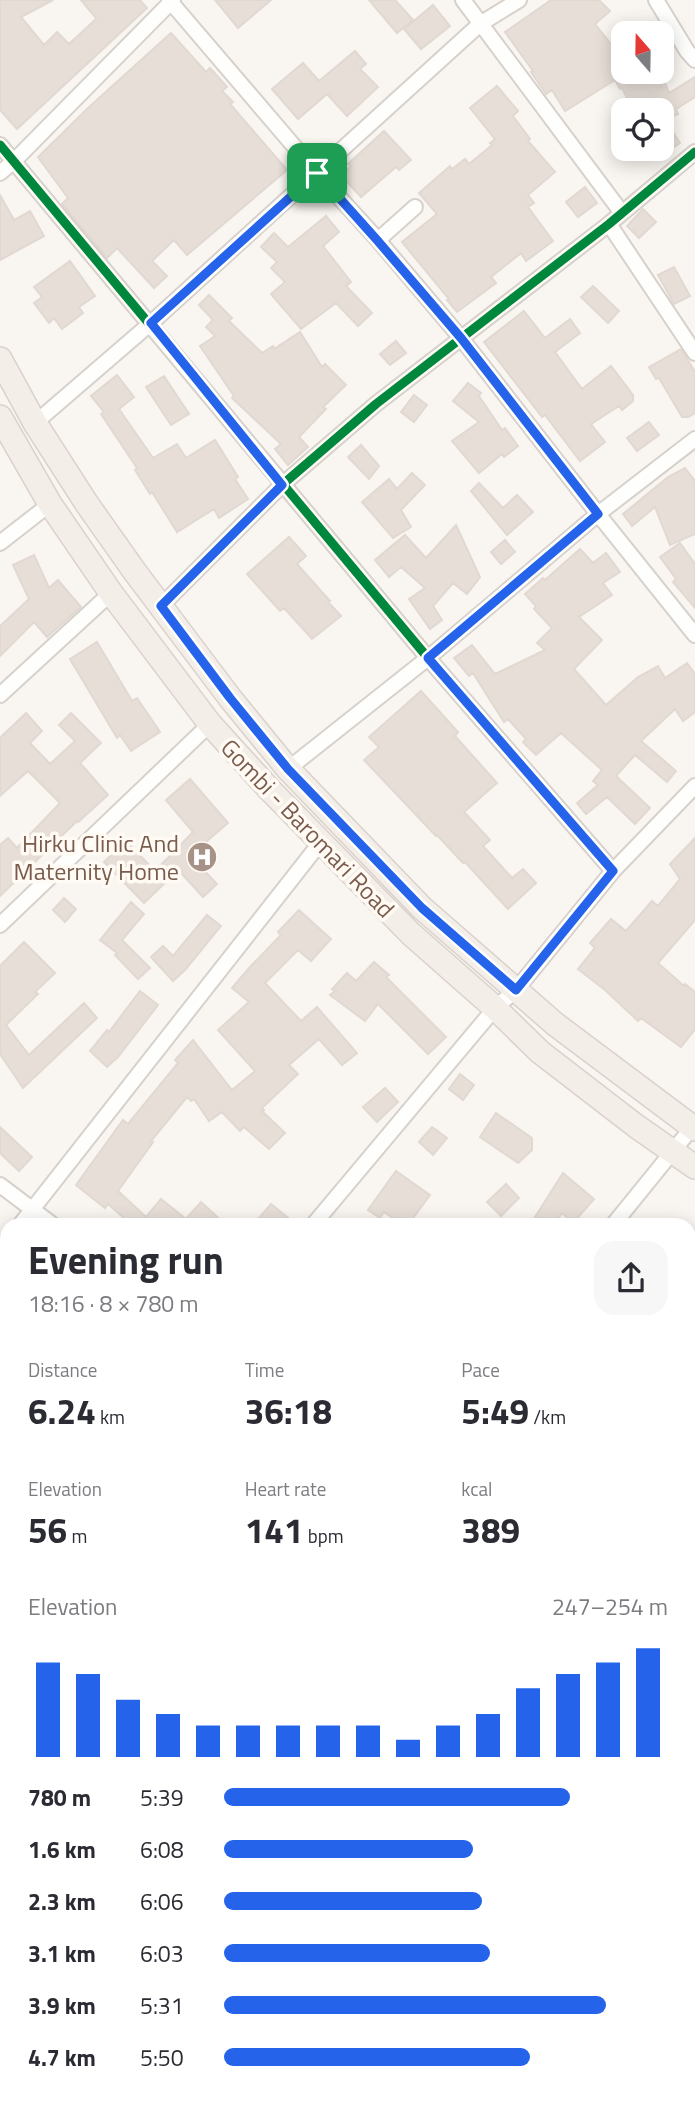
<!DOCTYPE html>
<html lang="en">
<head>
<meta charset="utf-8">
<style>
  :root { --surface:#fff; --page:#f7f7f7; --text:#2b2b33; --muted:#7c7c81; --accent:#2563eb }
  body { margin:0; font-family:"Titillium Web",sans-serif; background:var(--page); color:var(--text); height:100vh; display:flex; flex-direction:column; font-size:26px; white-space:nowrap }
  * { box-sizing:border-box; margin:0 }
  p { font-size:23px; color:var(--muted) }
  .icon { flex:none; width:38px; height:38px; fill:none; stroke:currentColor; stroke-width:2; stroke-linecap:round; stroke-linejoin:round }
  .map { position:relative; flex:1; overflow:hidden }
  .drawer { position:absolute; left:0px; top:1218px; width:696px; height:884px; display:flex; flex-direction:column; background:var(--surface); border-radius:21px 21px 0 0; box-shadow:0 4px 18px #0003 }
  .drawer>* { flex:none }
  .needle { width:46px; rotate:340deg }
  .tools { position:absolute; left:611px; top:21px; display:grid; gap:14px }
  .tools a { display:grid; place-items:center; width:63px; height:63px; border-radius:14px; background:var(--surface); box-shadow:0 4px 18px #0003; font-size:35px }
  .pin { position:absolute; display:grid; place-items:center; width:60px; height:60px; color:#fff; margin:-30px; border-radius:14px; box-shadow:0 4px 10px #0006 }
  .round { display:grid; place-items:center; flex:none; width:74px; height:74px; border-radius:21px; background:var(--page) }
  .summary { display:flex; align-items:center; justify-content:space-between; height:119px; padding:0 28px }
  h1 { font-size:38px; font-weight:700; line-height:52px }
  .metrics { display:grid; grid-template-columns:repeat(3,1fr); gap:10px; height:119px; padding:7px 28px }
  .metrics div { display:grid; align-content:center }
  .metrics b { font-size:35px; font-weight:700 }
  .metrics small { font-size:19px; font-weight:400 }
  .metrics p { font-size:19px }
  .chart { height:196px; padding:14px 28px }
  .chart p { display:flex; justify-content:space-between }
  .chart svg { width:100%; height:126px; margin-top:7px; stroke:var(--accent); stroke-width:6 }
  ul { padding:0 28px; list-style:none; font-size:23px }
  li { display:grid; grid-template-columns:112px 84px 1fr; align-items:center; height:52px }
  li i { height:18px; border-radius:9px; background:var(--accent) }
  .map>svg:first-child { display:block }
  .building { fill:#e6ded7; stroke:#e2d8d2; stroke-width:2 }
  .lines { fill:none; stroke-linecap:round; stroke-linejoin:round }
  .street-casing { stroke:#d7d1cb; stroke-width:18 }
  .primary-casing { stroke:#dad1cc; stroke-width:26 }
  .street { stroke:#fefefd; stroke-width:14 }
  .primary { stroke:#f3eee8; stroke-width:23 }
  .cycleway-casing { stroke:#fffaf3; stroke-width:13 }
  .cycleway { stroke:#00873e; stroke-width:9 }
  .route-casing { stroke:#fff; stroke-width:14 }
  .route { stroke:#2563eb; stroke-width:9 }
  .labels { text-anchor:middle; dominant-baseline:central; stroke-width:7; stroke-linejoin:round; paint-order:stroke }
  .street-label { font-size:24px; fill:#7a5c4d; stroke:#fffaf3 }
  .poi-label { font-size:24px; fill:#7a5c4d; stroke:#fffaf3; text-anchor:end }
</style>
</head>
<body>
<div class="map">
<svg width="695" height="2101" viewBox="0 0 695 2101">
  <rect width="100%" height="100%" fill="#f9f5f0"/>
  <!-- building -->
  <path class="building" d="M0,0H53L21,17L44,45L57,32L69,44L95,20L96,18L81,0H140L147,8L17,129L0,110Z
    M215,0H271L238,28Z
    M369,0H395L413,20L397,33Z
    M551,0H599L610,11L595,24L615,49L623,44V72H653L662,89V76L669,93L695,77V97L676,109L678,114L665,120L680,143L662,155V110H642L652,104L650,100L632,108L622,88L620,89L615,80L565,111L552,90L546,94L531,72L533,71L505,32Z
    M433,5L450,26L421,49L404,29Z
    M171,33L206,72L210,68L227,87L222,91L233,102L230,104L287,170L187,255L174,240L152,261L167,276L154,288L117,248L107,258L62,204L68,198L38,157L88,108Z
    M355,51L366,64L360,69L378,87L347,116L327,94L298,119L272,89L303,63L319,81Z
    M497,86L518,111L513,116L530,139L528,141L555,172L528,195L534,203L528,207L553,241L526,261L521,253L491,277L496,283L457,312L447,300L449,299L402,242L437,214L419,193L450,166L452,169L465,159L469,164L492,145L490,143L495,139L470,108Z
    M384,131L411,160L399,170L396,167L361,197L341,175L351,166L348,164Z
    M585,187L597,203L578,217L566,202Z
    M0,195L14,220L30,211L44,236L0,260Z
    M643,209L656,222L639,238L627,226Z
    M326,216L339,232L323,246L351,282L346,286L372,313L358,326L336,303L301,329L271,294L285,282L271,268L277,262L261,247L274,233L288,247Z
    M70,261L95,296L79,307L83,313L62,329L54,318L49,323L34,303L42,297L34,287Z
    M674,267L690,296L674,304L658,275Z
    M593,286L619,311L608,323L581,297Z
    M209,295L232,318L229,321L262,353L273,346L274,349L300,332L322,367L325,364L346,385L323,407L326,409L299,437L308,447L288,465L275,449L281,444L232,398L234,396L200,346L215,336L206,327L213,320L199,305Z
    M524,311L545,338L570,319L580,333L555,352L582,389L611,366L633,395V401L622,410L619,406L591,424L605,442L580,461L545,415L542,417L484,342Z
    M396,341L406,353L390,365L380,354Z
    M681,349L695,372V413L688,417H682L659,378L656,379L649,367Z
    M117,375L134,397L119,409L153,458L177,444L186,458L215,440L238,477L235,479L248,499L219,518L214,509L177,532L152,492L150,494L135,470L137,468L101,414L104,412L91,396Z
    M164,376L189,414L171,425L146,387Z
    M468,383L481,393L479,396L502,430L505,428L518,446L504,457L502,454L479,473L452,441L479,422L453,401Z
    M414,395L427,405L414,422L401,412Z
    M649,422L659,435L637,451L627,438Z
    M361,445L379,466L369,479L348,457Z
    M685,468L695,481V534L670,545L655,507L632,526L623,514L668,477Z
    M412,473L425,485L401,510L411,527L393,538L362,502L389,479L397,489Z
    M479,483L503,508L517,495L533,512L507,535L471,491Z
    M456,525L480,577L467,594L453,583L433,606L442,620L430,629L409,599L425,588L401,567L389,577L375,560L405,535L426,558Z
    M289,537L306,556L297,564L330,601L328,602L341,616L312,639L284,608L280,611L247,574Z
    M505,540L515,552L501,564L491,552Z
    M680,543L695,564V608L673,582L676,579L660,557Z
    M580,549L593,563L606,553L620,572L603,583L612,595L579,617L602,640L574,669L606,705L638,677L658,666L665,678L687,663L695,674V712L683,721L675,709L641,741L676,771L667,782L635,755L616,776L650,808L635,824L607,797L586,814L577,803L598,785L593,781L602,770L561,733L536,755L523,742L526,739L508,719L504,722L473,673L469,676L454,658L472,645L495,674L545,650L537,643L552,628L534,609L536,606L525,594L543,578L545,580Z
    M34,555L49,588L58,580L81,607L47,637L34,622L0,656V626L29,599L13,565Z
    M97,642L132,701L137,698L160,732L131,751L120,735L117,738L70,659Z
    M421,691L458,732L455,736L497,783L464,812L490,840L483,846L512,878L523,869L536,883L508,909L465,862L463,863L437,835L436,836L364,760L379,747L369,737Z
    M26,713L42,731L30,743L50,764L75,741L59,725L71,713L101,743L80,763L108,795L78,822L77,821L0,896V845L8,838L17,848L60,803L28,771L0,796V738Z
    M190,779L228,823L193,853L197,857L194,860L217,884L203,897L181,873L174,880L171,877L144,903L104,862L126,841L155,871L193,832L166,800Z
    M695,838V920L658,963L684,986L685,984L695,992V1029L681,1047L641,1018L638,1021L605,990L578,969L595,948L590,943L611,919L626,931L652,901L658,906L680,879L670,864Z
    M64,898L76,909L65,922L53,910Z
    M131,902L144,914L122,940L150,968L138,979L115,955L117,953L100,940Z
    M299,910L331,939L311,961L298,950L265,983L301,1021L317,1007L357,1053L342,1065L319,1039L289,1065L298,1074L262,1108L264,1110L262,1111L285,1133L269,1149L244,1127L240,1131L222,1112L209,1121L194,1099L191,1101L187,1097L151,1141L153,1142L118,1191L146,1217L161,1199L186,1219L201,1202L226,1225H132L108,1204L105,1208L76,1185L123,1120L128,1124L178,1063L175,1060L193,1040L232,1090L255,1071L218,1030L249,1002L232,988L250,967L281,935L278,932Z
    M207,915L221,926L185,970L173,981L151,957L163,946L173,956Z
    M24,942L55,973L35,992L38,994L6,1025L29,1055L84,1003L97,1018L23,1088L0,1054V966Z
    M374,962L389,975L386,977L446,1037L428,1054L378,1004L365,1021L330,995L335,991L332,989L347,973L356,981Z
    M140,991L158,1005L118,1057L107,1067L90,1051L107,1030L109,1032Z
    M460,1074L474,1085L463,1100L449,1089Z
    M385,1088L398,1102L377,1122L363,1107Z
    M496,1113L532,1138V1150L518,1163L480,1137Z
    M0,1127L32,1157L19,1171L0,1153Z
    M432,1127L447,1138L433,1155L419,1142Z
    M396,1171L430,1195L408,1225H403L384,1212L380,1218L368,1210Z
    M563,1173L594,1199L573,1223L562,1213L554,1225H530Z
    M506,1184L519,1198L501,1216L487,1202Z
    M271,1204L297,1225H253Z"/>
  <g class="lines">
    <!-- street casing -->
    <g class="street-casing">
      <path id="street" d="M169,0L317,173L378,240L415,207
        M463,0L622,213
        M656,0L687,51L695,60
        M0,145L428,658L613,871
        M0,173L13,162L173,0
        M609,224L695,353
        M378,240L461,338L598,514L695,635
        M35,423L151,323L480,24L519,0
        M0,543L50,504
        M161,606L282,485L376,404L609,224L695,152
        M0,695L111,593
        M288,769L428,658L598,514L695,439
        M0,925L210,724
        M0,1185L53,1225
        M20,1225L320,843
        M313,1225L495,1008L516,990L613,871L695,786
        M613,1225L695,1124
        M0,1250L7,1242
        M690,1485L695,1479
        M0,1607L7,1598
        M690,1713L695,1717
        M690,1849L695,1843
        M0,1985L7,1976
        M0,2063L7,2069
        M41,2095L49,2101
        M632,2095L640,2101
        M193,2101L197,2095
        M480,2101L485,2095"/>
    </g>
    <!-- primary casing -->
    <g class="primary-casing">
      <path id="primary" d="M0,359L35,423L87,504L135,572L230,698L288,769L422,908L555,1024L695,1129
        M0,417L50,504L111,593L210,724L270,790L411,934L495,1008L540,1052L636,1126L695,1167"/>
    </g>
    <!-- street -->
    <use href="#street" class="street"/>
    <!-- primary -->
    <use href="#primary" class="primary"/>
    <!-- cycleway casing -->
    <g class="cycleway-casing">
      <path id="cycleway" d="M0,145L428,658L613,871
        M161,606L282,485L376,404L609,224L695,152"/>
    </g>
    <!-- cycleway -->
    <use href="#cycleway" class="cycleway"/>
  </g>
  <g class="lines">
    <!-- route casing -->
    <g class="route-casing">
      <path id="route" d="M317,173L377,240L461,338L598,514L428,658L613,871L516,990L422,908L288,769L230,698L161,606L282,485L151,323Z"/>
    </g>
    <!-- route -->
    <use href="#route" class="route"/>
  </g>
  <!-- icons -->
  <defs>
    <g id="hospital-disc" transform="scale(1.575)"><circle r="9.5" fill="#a69286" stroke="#fffaf3"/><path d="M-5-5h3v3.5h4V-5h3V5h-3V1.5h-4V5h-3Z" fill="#fff"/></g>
  </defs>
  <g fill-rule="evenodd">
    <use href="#hospital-disc" x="202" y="857"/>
  </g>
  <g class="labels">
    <!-- street labels -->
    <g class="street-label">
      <text transform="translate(308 828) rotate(46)">Gombi - Baromari Road</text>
    </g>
    <!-- poi labels -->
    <g class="poi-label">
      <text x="179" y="843">Hirku Clinic And<tspan x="179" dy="28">Maternity Home</tspan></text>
    </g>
  </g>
</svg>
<div class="tools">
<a><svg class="needle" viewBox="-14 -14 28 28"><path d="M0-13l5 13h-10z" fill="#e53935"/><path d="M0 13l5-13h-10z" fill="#7c7c81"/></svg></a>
<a><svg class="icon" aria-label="locate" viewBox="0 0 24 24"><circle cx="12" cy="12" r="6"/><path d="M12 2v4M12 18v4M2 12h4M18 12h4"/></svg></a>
</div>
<div class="pin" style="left:317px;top:173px;background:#1e9e55"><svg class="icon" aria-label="arrive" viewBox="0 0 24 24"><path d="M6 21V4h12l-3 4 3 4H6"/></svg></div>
<section class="drawer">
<div class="summary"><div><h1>Evening run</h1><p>18:16 · 8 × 780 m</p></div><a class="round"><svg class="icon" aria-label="share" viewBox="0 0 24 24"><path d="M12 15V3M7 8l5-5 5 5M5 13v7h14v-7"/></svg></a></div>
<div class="metrics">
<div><p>Distance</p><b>6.24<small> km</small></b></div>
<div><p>Time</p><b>36:18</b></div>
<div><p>Pace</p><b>5:49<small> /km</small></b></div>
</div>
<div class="metrics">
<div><p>Elevation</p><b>56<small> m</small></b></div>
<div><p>Heart rate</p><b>141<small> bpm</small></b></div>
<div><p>kcal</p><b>389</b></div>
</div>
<div class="chart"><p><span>Elevation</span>247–254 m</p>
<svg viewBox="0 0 160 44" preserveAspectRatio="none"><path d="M5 44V11M15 44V15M25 44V24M35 44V29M45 44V33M55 44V33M65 44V33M75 44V33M85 44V33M95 44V38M105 44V33M115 44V29M125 44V20M135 44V15M145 44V11M155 44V6"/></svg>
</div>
<ul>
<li><b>780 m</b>5:39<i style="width:78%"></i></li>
<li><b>1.6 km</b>6:08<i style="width:56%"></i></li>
<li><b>2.3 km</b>6:06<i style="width:58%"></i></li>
<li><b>3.1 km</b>6:03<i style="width:60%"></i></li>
<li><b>3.9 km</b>5:31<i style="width:86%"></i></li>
<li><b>4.7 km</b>5:50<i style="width:69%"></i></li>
</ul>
</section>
</div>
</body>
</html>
